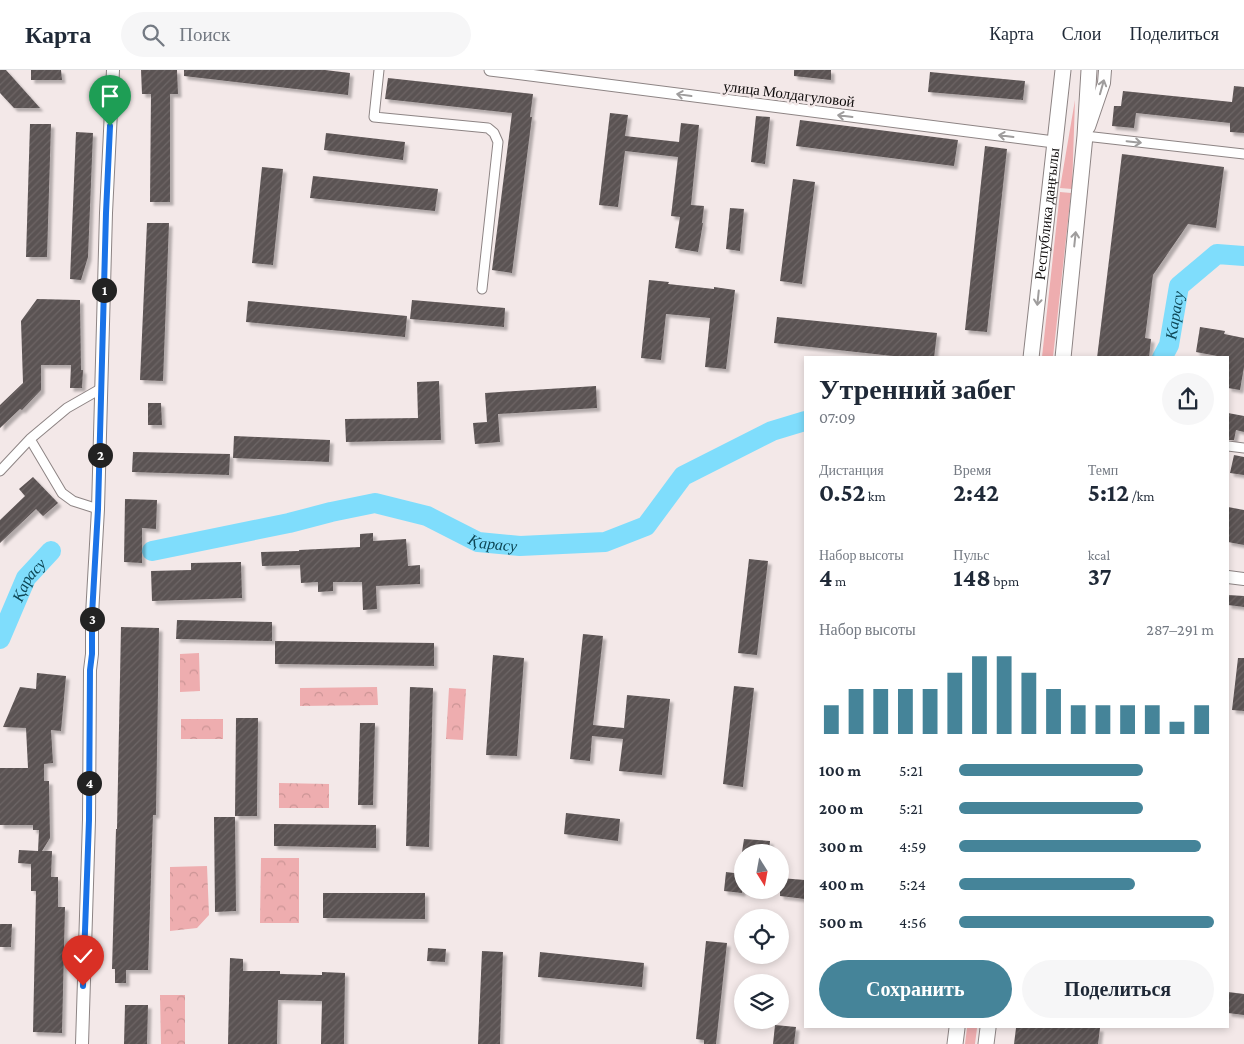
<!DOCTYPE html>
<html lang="ru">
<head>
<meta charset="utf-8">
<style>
  :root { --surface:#fff; --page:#f6f6f7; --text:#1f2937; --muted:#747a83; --line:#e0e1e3; --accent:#458499 }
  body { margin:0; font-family:"Crimson Pro",serif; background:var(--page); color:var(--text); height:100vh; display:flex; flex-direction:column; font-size:19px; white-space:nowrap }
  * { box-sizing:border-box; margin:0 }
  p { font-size:16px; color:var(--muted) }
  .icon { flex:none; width:28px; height:28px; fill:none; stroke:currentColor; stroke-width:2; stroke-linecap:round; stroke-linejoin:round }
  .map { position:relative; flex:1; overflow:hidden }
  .details { position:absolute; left:804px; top:286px; width:425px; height:672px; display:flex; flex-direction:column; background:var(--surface); border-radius:0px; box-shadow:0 2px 8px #0003 }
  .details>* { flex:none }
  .needle { width:32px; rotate:169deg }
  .buttons { position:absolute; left:734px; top:774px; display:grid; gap:10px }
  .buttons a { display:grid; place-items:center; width:55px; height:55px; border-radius:50%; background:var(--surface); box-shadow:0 2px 8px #0003; font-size:25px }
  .pin { position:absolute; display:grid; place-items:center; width:42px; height:42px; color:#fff; margin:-51px -21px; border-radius:50% 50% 50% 0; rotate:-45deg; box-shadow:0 0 5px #0007 }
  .pin .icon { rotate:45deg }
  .km { position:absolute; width:25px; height:25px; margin:-12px; border-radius:50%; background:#222; color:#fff; font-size:14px; line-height:25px; text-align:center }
  .round { display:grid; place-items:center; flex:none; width:52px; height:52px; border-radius:26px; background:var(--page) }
  .overview { display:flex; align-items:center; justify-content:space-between; height:85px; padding:0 15px }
  h1 { font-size:28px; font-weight:700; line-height:38px }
  .metrics { display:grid; grid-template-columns:repeat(3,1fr); gap:8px; height:85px; padding:5px 15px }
  .metrics div { display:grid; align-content:center }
  .metrics b { font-size:25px; font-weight:700 }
  .metrics small { font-size:14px; font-weight:400 }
  .metrics p { font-size:14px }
  .chart { height:140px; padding:10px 15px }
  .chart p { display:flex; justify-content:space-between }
  .chart svg { width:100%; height:90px; margin-top:5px; stroke:var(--accent); stroke-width:6 }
  .primary-button { display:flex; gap:10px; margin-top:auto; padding:10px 15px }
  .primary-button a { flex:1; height:58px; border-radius:30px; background:var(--accent); color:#fff; font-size:20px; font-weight:700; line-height:58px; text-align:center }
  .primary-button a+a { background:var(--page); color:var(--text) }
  ul { padding:0 15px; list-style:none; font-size:16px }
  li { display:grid; grid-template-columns:80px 60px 1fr; align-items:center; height:38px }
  li i { height:12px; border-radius:6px; background:var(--accent) }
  header { display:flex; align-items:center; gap:30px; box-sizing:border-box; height:70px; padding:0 25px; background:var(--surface); border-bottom:1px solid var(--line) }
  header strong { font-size:24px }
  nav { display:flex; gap:28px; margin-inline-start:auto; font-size:18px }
  .search { width:350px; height:45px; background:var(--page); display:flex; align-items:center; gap:12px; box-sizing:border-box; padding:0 18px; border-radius:28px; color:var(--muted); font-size:19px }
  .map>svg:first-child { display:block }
  .grass { fill:#eeadaf }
  .forest { fill:url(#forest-crowns) }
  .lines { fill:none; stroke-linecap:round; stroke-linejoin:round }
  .river { stroke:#7fddfc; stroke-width:20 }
  .building { fill:url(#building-hatch); filter:url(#shadow) }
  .minor-casing { stroke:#8d8484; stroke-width:11 }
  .tertiary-casing { stroke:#8d8484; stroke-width:13 }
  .secondary-casing { stroke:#8d8484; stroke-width:14 }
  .primary-casing { stroke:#8d8484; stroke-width:17 }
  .minor { stroke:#fff; stroke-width:9 }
  .tertiary { stroke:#fff; stroke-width:11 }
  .secondary { stroke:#fff; stroke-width:12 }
  .primary { stroke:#fff; stroke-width:15 }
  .oneway { stroke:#9f9d9d }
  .route-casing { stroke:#fff; stroke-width:10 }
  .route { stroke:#1a73e8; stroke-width:6 }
  .labels { text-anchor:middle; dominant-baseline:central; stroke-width:5; stroke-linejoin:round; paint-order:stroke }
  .street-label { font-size:15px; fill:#0e0b0b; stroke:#f3e8e8 }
  .water-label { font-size:16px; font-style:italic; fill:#0e4756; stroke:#f3e8e8 }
</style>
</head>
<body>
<header>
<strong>Карта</strong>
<div class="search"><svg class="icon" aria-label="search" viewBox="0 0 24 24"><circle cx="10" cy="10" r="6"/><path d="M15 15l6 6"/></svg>Поиск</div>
<nav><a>Карта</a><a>Слои</a><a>Поделиться</a></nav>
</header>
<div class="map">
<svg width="1244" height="974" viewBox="0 0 1244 974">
  <defs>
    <pattern id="forest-crowns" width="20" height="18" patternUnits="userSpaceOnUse" patternTransform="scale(1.25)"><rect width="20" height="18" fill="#eeadaf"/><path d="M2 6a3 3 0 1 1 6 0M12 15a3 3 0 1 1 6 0" fill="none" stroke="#cb9495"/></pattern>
    <pattern id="building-hatch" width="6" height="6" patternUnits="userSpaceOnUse" patternTransform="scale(1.25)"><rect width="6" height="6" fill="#5a5252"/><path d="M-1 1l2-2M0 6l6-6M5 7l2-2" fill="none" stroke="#6d6666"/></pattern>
    <filter id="shadow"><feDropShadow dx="3.5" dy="3.5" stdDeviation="1" flood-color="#0004"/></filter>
  </defs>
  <rect width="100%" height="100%" fill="#f3e8e8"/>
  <!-- grass -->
  <path class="grass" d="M1075,30L1072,119L1060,118Z
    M1060,122L1071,123L1053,287H1042Z
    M967,958H977L975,974H965Z"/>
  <!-- forest -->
  <path class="forest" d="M199,583L200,621L180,622V584Z
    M377,617L378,635L300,636V618Z
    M449,618L466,619L463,670L446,669Z
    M181,649H223V669H181Z
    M279,713L329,714V738H279Z
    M261,788H299V853H260Z
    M207,796L209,845L197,858L170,861V797Z
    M160,925H185V974H161Z"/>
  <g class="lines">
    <!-- river -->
    <g class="river">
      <path id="s1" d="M1162,288L1169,275L1179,216L1217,184L1244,186"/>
      <path id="s2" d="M152,481L289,453L331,442L375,433L427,446L478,472L520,476L605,472L646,456L683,406L772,361L805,351"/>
      <path id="s3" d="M0,569L26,508L51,481"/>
    </g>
  </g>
  <!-- building -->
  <path class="building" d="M0,0H6L40,38H14L0,23Z
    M31,0H61L62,10H31Z
    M141,0H177L178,24H170V132H150L151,24H142Z
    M184,0H325L350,3L348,25L184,6Z
    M794,0H831V10L794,6Z
    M930,2L1025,11L1023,30L928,22Z
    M388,8L533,24L530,47H532L512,203L492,200L512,43L385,29Z
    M1234,16L1244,17V63L1230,62V53L1136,43L1134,58L1112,56L1114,36H1121L1123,21L1232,32Z
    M610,43L628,45L625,66L679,72L681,53L699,55L691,135L704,136L702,153H703L698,182L675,178L680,147L671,146L678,87L625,81L618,137L599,135Z
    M756,46L770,47L765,94L751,92Z
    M800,50L958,70L954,96L796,76Z
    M30,54H51L47,187H26Z
    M76,62L93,63L88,187L81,210L70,209Z
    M326,63L405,72L403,90L324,80Z
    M985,76L1007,79L987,262L965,260Z
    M1122,84L1224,97L1216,158L1188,154L1153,205L1145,268L1151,269L1149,288H1097Z
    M262,97L283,99L273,195L252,193Z
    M313,106L438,119L435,141L310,128Z
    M793,109L815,112L802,214L780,211Z
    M730,138L744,139L740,181L726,179Z
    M147,153H169L163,311L140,310Z
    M649,210L669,212L668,214L714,219V217L735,220L726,299L705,297L710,248L666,244L661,290L641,288Z
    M37,229L80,230L81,300H83L82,318H70L71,295H41V320L22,340L20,339L0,358V335L23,313L21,251Z
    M412,230L505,238L504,257L410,249Z
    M248,231L407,246L405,267L246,252Z
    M777,247L937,263L934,288H911L774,273Z
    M1200,257L1225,261L1224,264L1244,268V297L1240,320L1228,318V288L1196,282Z
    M439,311L441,370L346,372L345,349L418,348L417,312Z
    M596,316L597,338L498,344L500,372L475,374L473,353L487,352L485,323Z
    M148,333H161L162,355H148Z
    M1228,343L1244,346V362L1236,360L1234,370H1228Z
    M234,366L330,370L329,392L233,388Z
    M133,382L230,384L229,405L132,402Z
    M1234,385L1244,387V405L1230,403Z
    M33,407L58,433L43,446L36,439L0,473V450L25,426L19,419Z
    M125,429L157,430L156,459L142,458V493L124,492Z
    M1228,437L1244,440V475L1228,472Z
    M373,463V471L406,469L408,496L420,495V514L376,516L377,539L363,540L362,512H333V521L318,522V512L301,513L300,495L262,496L261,482L299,481V480L360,477V464Z
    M749,489L768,491L757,585L738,583Z
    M241,492L242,528L152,531L151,501L191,500V493Z
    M1228,525L1244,526V537L1228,535Z
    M177,550L272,552V571L176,569Z
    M121,557L159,558L156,745H153L148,900H126V913H115V899H112L116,759H117Z
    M583,564L603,566L593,655L624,658L627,625L670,629L662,705L619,701L623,669L592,666L590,691L570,689Z
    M275,571L434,573V596L275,594Z
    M493,585L524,588L517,686L486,685Z
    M1238,588H1244V641L1232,640Z
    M37,603L66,606L61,661L51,660L53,693L44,694V711H49L50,768L42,781H52L51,807H58V837H65L62,963L33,962L36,821H31V794L18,793L19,780L38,781L39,760H33V755H0V698H28L26,658L3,657L20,617L36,619Z
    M734,616L754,618L743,717L723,714Z
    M410,617L433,618L429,777L406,776Z
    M236,648H258L257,746H235Z
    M360,653H375L373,735H358Z
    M566,743L620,749L618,771L564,764Z
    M214,747H235L236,841L215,842Z
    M274,754L376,755V778L274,776Z
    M744,769L770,771L769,782H742Z
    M726,802L742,804V823L724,821Z
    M780,808L805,810V829L780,826Z
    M323,823H425V849L323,848Z
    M0,854H12L11,877H0Z
    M706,871L727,873L716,974H704V970L696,969Z
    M428,878L446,879L445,892L427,891Z
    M482,881L503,882L500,974H478Z
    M540,882L644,893L642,917L538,907Z
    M230,888L243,889V901H280V904L322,905V902L345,903L344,974H321L322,931L278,930L277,974H228Z
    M1228,922L1244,924V945L1228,943Z
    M125,935H148L147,974H124Z
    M775,955L796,957L794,974H773Z
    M1016,958H1100L1098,974H1014Z"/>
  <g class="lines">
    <!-- minor casing -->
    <g class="minor-casing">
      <path id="minor" d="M379,0L374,47L488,58L494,63L498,72L482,219
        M1085,66L1244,84
        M30,369L62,423L73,431L98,439
        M1228,376L1244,378
        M0,401L30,369L67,338L102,318"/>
    </g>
    <!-- tertiary casing -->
    <g class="tertiary-casing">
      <path id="tertiary" d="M490,0L1054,72"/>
    </g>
    <!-- secondary casing -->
    <g class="secondary-casing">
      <path id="secondary" d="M1089,57L1104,13L1105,0
        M1228,507L1244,509
        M82,974L89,750L90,600L92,584V545L98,439L106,143L113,0"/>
    </g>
    <!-- primary casing -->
    <g class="primary-casing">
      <g id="primary">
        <path id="s4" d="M1031,288L1063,0"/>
        <path d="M1063,288L1085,66L1089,0"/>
        <path d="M955,974L957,958"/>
        <path d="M986,974L988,958"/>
      </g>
    </g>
    <!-- minor -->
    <use href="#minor" class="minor"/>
    <!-- tertiary -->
    <use href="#tertiary" class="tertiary"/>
    <!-- secondary -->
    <use href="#secondary" class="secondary"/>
    <!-- primary -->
    <use href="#primary" class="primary"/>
  </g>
  <!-- one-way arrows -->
  <defs><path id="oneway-shaft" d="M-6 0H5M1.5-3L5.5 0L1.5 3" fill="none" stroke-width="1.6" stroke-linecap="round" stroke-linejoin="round" transform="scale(1.25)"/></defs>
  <g class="oneway">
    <use href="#oneway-shaft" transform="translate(1102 17) rotate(-74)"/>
    <use href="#oneway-shaft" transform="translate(684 25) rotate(-172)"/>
    <use href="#oneway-shaft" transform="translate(845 46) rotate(-173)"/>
    <use href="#oneway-shaft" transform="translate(1006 66) rotate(-173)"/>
    <use href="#oneway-shaft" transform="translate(1134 72) rotate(6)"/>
    <use href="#oneway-shaft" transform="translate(1075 169) rotate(-84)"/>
    <use href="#oneway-shaft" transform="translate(1038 228) rotate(96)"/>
  </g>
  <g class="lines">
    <!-- route casing -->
    <g class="route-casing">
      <path id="route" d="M83,916L89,750L90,600L92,584V545L98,439L106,143L110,56"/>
    </g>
    <!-- route -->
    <use href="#route" class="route"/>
  </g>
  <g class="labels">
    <!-- street labels -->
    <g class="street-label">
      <text transform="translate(789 24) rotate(7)">улица Молдагуловой</text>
      <text stroke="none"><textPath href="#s4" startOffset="145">Республика даңғылы</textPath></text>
    </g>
    <!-- water labels -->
    <g class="water-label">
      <text stroke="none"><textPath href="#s1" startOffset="45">Карасу</textPath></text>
      <text stroke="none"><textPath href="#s2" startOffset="354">Қарасу</textPath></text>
      <text stroke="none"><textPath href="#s3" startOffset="66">Қарасу</textPath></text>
    </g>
  </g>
</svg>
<div class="buttons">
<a><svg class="needle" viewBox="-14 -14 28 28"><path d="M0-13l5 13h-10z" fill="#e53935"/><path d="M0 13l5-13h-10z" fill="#747a83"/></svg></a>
<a><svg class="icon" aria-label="locate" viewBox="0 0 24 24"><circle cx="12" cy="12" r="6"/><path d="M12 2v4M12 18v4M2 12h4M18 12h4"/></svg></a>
<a><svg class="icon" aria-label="layers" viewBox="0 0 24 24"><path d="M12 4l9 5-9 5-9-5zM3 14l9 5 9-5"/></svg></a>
</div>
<div class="pin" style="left:110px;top:56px;background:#1e9e55"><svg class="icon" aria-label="arrive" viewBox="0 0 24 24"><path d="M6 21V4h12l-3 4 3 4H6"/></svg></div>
<div class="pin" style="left:83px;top:916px;background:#d93025"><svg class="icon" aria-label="check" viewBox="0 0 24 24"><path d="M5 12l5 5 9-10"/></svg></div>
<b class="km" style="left:104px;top:220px">1</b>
<b class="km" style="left:100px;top:385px">2</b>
<b class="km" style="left:92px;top:549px">3</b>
<b class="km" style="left:89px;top:713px">4</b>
<section class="details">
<div class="overview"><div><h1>Утренний забег</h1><p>07:09</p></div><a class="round"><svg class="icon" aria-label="share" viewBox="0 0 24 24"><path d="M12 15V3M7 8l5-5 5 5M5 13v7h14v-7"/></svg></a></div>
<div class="metrics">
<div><p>Дистанция</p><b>0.52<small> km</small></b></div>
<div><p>Время</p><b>2:42</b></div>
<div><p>Темп</p><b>5:12<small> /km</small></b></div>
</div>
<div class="metrics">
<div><p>Набор высоты</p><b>4<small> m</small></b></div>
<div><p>Пульс</p><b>148<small> bpm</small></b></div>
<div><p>kcal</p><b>37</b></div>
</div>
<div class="chart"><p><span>Набор высоты</span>287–291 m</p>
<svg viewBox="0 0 160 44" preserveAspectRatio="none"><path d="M5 44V30M15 44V22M25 44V22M35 44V22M45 44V22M55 44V14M65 44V6M75 44V6M85 44V14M95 44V22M105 44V30M115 44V30M125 44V30M135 44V30M145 44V38M155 44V30"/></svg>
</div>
<ul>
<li><b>100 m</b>5:21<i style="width:72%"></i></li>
<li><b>200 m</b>5:21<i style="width:72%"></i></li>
<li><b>300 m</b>4:59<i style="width:95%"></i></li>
<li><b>400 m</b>5:24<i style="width:69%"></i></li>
<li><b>500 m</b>4:56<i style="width:100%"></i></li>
</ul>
<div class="primary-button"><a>Сохранить</a><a>Поделиться</a></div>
</section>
</div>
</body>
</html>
